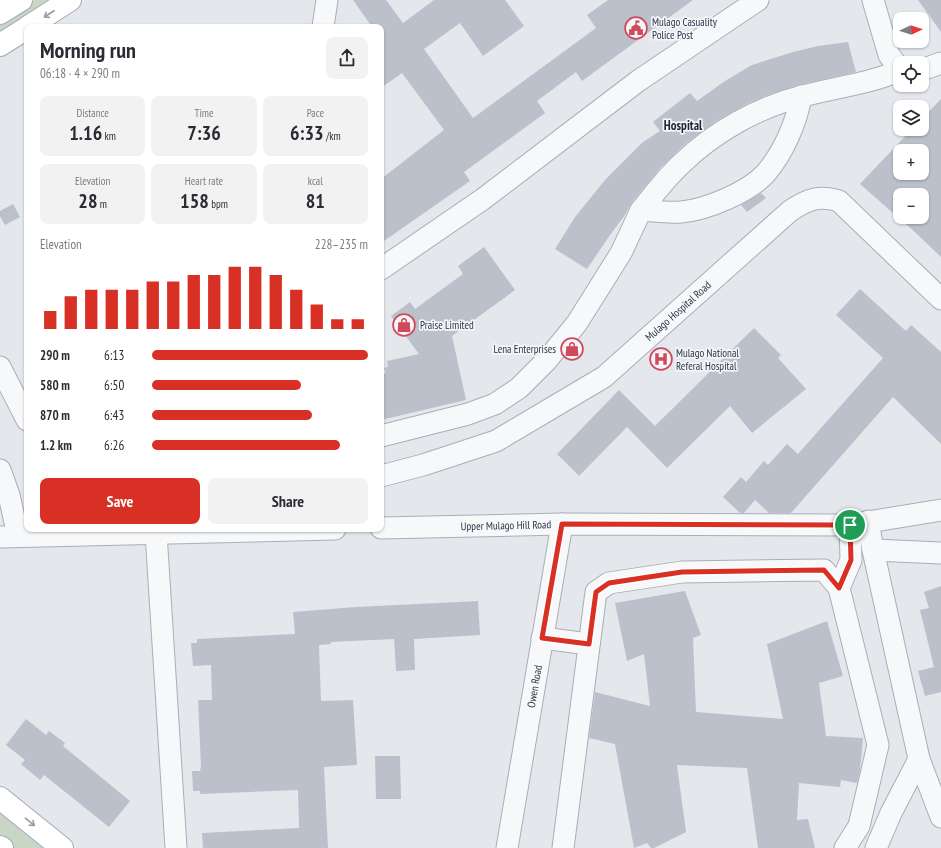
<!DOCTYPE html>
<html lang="en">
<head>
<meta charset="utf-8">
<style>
  :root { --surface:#fff; --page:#f2f2f3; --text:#2b2b33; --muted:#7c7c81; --accent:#d93025 }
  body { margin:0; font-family:"PT Sans Narrow",sans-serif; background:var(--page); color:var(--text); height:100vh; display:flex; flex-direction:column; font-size:15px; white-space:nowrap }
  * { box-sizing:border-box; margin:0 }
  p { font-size:13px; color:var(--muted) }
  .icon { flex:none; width:22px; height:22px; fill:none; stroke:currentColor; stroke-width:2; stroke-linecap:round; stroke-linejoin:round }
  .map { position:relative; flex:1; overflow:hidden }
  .panel { position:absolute; left:24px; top:24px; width:360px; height:508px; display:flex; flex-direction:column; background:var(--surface); border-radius:8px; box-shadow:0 1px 3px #0004 }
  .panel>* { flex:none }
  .needle { width:26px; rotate:86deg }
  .controls { position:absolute; left:893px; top:12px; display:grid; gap:8px }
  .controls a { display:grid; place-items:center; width:36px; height:36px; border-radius:8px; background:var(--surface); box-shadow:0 1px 3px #0004; font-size:20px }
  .pin { position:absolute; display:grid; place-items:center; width:34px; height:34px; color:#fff; margin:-17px; border:2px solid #fff; border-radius:50%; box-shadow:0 1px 4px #0007 }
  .round { display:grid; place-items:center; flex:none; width:42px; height:42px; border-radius:8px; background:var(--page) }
  .head { display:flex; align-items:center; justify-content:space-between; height:68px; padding:0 16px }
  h1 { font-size:22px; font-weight:600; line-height:30px }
  .metrics { display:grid; grid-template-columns:repeat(3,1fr); gap:6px; height:68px; padding:4px 16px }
  .metrics div { display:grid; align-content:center; border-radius:8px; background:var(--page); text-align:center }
  .metrics b { font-size:20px; font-weight:600 }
  .metrics small { font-size:11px; font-weight:400 }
  .metrics p { font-size:11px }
  .chart { height:112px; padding:8px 16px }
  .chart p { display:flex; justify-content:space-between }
  .chart svg { width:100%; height:72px; margin-top:4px; stroke:var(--accent); stroke-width:6 }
  .cta { display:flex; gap:8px; margin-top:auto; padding:8px 16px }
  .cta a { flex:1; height:46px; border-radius:8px; background:var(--accent); color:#fff; font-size:16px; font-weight:600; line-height:46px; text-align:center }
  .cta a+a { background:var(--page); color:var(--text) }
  ul { padding:0 16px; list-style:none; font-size:13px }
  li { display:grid; grid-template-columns:64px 48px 1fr; align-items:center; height:30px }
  li i { height:10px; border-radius:5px; background:var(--accent) }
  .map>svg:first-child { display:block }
  .green { fill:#c9d6c5 }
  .building { fill:#bbc0ca; fill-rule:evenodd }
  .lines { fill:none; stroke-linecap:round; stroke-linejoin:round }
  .minor-casing { stroke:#a9aeb7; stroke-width:23 }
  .major-casing { stroke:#a3abb8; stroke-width:24 }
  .minor { stroke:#f7f8fa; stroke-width:21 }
  .major { stroke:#fff; stroke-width:22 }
  .oneway { stroke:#959aa2 }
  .route-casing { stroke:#fff; stroke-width:8 }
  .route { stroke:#d93025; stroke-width:5 }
  .labels { text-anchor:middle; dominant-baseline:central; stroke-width:3.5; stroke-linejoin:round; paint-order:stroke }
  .poi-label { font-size:11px; fill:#2b3445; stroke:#f4f6f9; text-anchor:start }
  .street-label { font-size:11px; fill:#2b3445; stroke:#f4f6f9 }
  .quarter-label { font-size:13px; font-weight:bold; fill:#1d2536; stroke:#f4f6f9 }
</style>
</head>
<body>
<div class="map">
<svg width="941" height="848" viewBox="0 0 941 848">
  <rect width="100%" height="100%" fill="#e4e7ec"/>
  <!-- green -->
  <path class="green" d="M35,0H57L0,37V23Z
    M0,812L45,848H13L0,838Z"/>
  <!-- building -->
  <path class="building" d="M353,0H386L403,23L434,0H505L524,26L483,56L460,23L424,49L473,118L596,28L587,15L608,0H693L582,81L576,72L537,101L545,113L464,172L470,181L381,243V179L444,130L402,73L381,88V27H372Z
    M918,0H941V32Z
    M848,42L856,72L798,85L765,96L748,103L716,121L686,143L661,167L632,202L625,215L610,235L587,269L555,249L575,217L605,180L643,142L660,131L653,122L690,93L697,101L725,81L752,65L793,52L818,46Z
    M941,99V257L917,234L860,184L912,129H922V119ZM900,151H922V173H900ZM900,195H922V217H900Z
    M761,193L766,198L747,212L741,205Z
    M13,204L20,217L5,225L0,216V211Z
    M484,247L515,290L452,336L466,400L381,420V374L386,373L384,368L388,367L387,361L419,354L391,316L410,302L415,309L463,274L458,266Z
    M860,289L906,331L911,325L941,352V444L893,397L791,513H769L755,500L744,513H740L723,497L741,477L746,482L764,461L768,465L787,444L798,454L883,358L836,315Z
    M754,328L781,355L778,358L806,389L752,433L730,406L667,468L627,427L579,476L557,454L619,390L655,426Z
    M941,586V692L925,696L918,671L934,667L920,610L929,608L924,592Z
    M685,591L701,635L693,638L696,712L783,719L767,644L827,621L843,676L819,683L826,736L863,738L860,770L857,783L841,780L840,787L799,783L797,820L808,819L815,848H758L747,768L677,765L686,832L654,848H651L647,843L634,848L615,744L589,738L595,692L650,706L644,654L627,661L615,603Z
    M478,601L480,635L414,639L415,670L396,671L394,639L331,642V644L319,645L321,701L353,700L357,765L324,767L328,848H203L202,833L299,828L298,790L200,794V791H193L192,771H200L201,766L198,700H212L211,665L193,666L191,643H197V639L295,634L293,612L356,607Z
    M26,719L46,735L49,731L65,743L63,746L130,801L109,827L44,775L40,780L21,764L25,760L6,745Z
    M375,756H400L401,799H376Z"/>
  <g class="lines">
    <!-- minor casing -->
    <g class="minor-casing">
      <g id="minor">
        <path d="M873,0L889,55L900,69"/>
        <path d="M323,27L327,0"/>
        <path d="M922,69L927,68L941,63"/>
        <path d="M641,210C654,194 666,178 681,164C714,132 758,107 803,96C835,87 870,84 900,70"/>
        <path d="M381,269L483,199L638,81L758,0"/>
        <path d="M0,367L27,420"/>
        <path d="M381,436L468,414L495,404L519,388L547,360L577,323L621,253L641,210C654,211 667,213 681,212C706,210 749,192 766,173C783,153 797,122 801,96"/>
        <path d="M0,470L9,495L18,536"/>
        <path id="s1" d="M381,476L423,465L496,441L604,377L790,211C808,199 819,195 839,201L941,299"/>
        <path d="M868,521L873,550L919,759L941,817"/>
        <path id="s2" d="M381,528L562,524L850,525L941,510"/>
        <path d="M156,533L176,848"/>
        <path d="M0,537L335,529"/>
        <path d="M873,550L941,553"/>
        <path d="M542,638L589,644"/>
        <path id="s3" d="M507,848L562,524"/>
        <path d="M563,848L596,592L609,583L682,572L824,570L839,588"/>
        <path d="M845,848L859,826L878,745L839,588L851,560L850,525"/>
        <path d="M876,848L891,813L919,759"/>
      </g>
    </g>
    <!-- major casing -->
    <g class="major-casing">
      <path id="major" d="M0,13L21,0
        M28,27L70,0
        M0,45L27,28
        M0,798L62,848
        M0,847L2,848"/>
    </g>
    <!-- minor -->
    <use href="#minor" class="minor"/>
    <!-- major -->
    <use href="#major" class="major"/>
  </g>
  <!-- one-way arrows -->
  <defs><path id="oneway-shaft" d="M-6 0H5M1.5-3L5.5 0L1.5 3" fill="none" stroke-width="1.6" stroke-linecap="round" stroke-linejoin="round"/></defs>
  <g class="oneway">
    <use href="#oneway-shaft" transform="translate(49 14) rotate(147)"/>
    <use href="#oneway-shaft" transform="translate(30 822) rotate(39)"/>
  </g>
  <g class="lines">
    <!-- route casing -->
    <g class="route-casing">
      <path id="route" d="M562,524L850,525L851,560L839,588L824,570L682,572L609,583L596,592L589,644L542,638Z"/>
    </g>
    <!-- route -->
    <use href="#route" class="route"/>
  </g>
  <!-- icons -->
  <defs>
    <g id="civic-ring" transform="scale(1.15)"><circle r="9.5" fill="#f4f6f9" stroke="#d1495b" stroke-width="1.5"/><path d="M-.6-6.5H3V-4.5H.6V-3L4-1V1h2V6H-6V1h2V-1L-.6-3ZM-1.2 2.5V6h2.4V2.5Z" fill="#d1495b"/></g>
    <g id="shop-ring" transform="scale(1.15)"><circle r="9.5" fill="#f4f6f9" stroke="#d1495b" stroke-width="1.5"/><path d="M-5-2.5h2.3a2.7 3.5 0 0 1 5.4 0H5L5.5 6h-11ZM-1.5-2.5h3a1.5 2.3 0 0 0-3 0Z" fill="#d1495b"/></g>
    <g id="hospital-ring" transform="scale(1.15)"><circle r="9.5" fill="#f4f6f9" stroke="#d1495b" stroke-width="1.5"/><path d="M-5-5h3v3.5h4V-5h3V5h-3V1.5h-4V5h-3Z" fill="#d1495b"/></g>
  </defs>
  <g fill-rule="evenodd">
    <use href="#civic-ring" x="636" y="28"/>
    <use href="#shop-ring" x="404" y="325"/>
    <use href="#shop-ring" x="572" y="349"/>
    <use href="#hospital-ring" x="661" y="359"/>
  </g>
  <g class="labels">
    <!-- poi labels -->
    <g class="poi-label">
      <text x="652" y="22">Mulago Casuality<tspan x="652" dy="13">Police Post</tspan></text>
      <text x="420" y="325">Praise Limited</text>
      <text x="556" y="349" text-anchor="end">Lena Enterprises</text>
      <text x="676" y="353">Mulago National<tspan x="676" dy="13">Referal Hospital</tspan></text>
    </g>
    <!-- street labels -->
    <g class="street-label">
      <text stroke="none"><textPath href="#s1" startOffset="345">Mulago Hospital Road</textPath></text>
      <text stroke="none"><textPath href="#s2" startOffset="125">Upper Mulago Hill Road</textPath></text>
      <text stroke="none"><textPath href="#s3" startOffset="164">Owen Road</textPath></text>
    </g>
    <!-- quarter labels -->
    <g class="quarter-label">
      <text x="683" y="125">Hospital</text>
    </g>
  </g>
</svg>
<div class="controls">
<a><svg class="needle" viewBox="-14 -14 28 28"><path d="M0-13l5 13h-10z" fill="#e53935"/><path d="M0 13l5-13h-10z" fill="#7c7c81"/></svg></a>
<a><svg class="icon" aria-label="locate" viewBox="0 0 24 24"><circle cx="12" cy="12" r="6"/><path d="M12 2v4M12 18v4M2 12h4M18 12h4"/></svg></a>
<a><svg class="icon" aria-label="layers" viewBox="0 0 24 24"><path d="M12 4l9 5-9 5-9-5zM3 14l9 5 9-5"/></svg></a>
<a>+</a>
<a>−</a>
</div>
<div class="pin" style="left:850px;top:525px;background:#1e9e55"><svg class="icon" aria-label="arrive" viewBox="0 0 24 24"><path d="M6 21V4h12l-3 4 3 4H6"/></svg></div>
<section class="panel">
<div class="head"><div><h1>Morning run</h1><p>06:18 · 4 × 290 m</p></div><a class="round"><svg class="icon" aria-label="share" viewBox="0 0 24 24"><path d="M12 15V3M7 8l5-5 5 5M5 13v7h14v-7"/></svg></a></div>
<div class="metrics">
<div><p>Distance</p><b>1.16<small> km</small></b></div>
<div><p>Time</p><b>7:36</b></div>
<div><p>Pace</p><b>6:33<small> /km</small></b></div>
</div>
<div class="metrics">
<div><p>Elevation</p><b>28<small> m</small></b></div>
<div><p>Heart rate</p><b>158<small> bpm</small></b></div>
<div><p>kcal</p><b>81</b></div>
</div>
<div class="chart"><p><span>Elevation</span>228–235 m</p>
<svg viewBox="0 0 160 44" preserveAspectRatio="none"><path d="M5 44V33M15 44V24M25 44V20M35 44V20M45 44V20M55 44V15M65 44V15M75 44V11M85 44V11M95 44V6M105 44V6M115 44V11M125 44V20M135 44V29M145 44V38M155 44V38"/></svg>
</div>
<ul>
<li><b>290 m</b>6:13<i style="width:100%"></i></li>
<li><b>580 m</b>6:50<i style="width:69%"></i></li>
<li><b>870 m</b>6:43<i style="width:74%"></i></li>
<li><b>1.2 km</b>6:26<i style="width:87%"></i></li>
</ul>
<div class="cta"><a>Save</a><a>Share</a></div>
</section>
</div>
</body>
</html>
